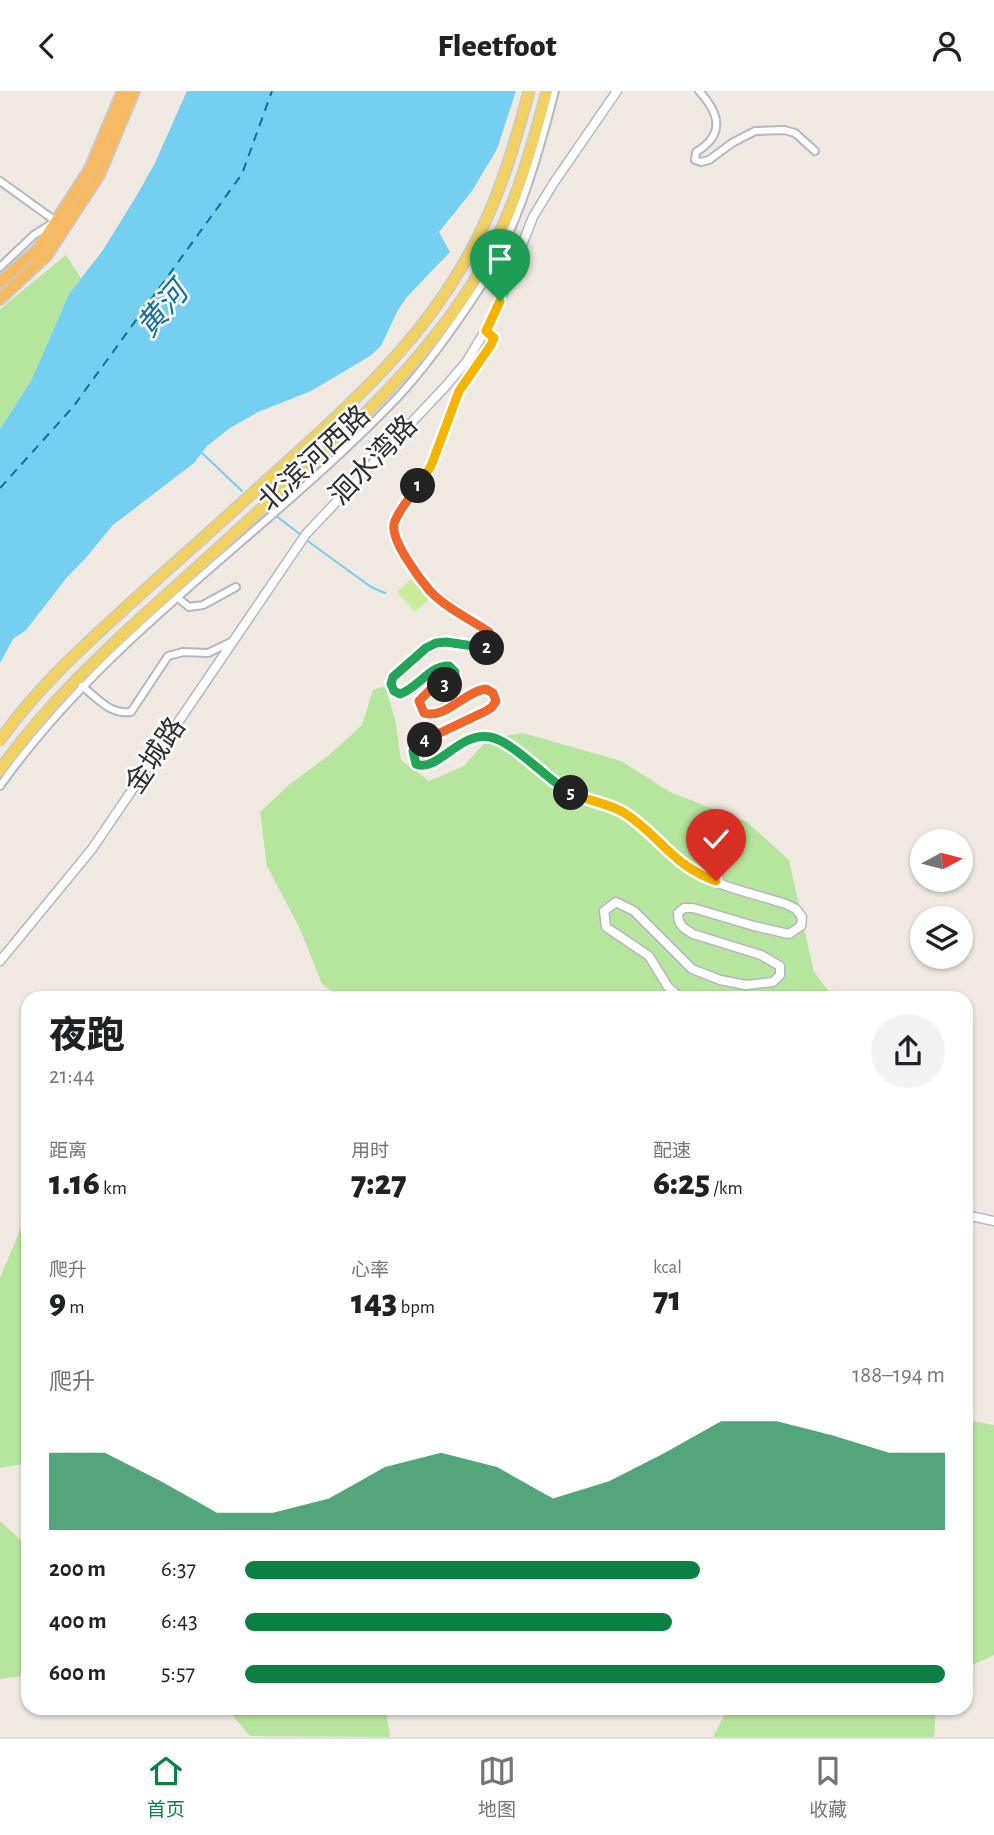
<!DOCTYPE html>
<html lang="zh">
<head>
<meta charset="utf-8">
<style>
  :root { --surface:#fff; --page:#f2f2f2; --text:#202124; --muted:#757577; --line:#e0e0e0; --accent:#0b8043 }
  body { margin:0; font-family:"Alegreya Sans","Noto Sans SC",sans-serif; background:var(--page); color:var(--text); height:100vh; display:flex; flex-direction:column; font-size:26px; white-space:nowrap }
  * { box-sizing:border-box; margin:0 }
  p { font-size:23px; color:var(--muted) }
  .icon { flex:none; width:38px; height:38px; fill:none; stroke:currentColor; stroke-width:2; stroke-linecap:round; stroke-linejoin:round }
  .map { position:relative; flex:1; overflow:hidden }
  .drawer { position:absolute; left:21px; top:900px; width:952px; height:724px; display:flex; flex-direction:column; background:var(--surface); border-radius:21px; box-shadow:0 2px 5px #0004 }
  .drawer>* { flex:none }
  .needle { width:46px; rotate:83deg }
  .fabs { position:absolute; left:910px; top:738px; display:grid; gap:14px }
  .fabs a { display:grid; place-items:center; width:63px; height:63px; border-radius:50%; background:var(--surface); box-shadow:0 2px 5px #0004; font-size:35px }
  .pin { position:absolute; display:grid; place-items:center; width:60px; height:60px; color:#fff; margin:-72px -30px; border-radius:50% 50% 50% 0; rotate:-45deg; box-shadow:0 0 7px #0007 }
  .pin .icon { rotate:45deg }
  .km { position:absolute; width:35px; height:35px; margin:-18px; border-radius:50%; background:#222; color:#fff; font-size:19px; line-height:35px; text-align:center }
  .round { display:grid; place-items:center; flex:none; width:74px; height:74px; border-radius:37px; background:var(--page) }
  .summary { display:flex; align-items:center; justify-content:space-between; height:119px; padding:0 28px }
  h1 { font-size:38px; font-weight:800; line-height:52px }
  .figures { display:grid; grid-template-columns:repeat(3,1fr); gap:10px; height:119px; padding:7px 28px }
  .figures div { display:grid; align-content:center }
  .figures b { font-size:35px; font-weight:800 }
  .figures small { font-size:19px; font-weight:400 }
  .figures p { font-size:19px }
  .chart { height:196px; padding:14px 28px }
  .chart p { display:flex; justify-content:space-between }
  .chart svg { width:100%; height:126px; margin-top:7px; fill:var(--accent); opacity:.7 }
  ul { padding:0 28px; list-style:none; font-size:23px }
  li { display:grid; grid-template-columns:112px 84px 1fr; align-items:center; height:52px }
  li i { height:18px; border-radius:9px; background:var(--accent) }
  header { display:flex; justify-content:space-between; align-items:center; height:91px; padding:0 28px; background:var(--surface); font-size:32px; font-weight:800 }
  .menu { display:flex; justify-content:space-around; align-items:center; height:98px; border-top:2px solid var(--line); background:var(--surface); font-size:19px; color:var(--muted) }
  .menu a { display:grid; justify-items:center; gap:4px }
  .menu .active { color:var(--accent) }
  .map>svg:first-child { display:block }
  .green { fill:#b6e59e }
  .pitch { fill:#c9ec9a }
  .water { fill:#75cff0 }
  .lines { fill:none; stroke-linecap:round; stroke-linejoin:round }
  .stream { stroke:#75cff0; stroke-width:2 }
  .ferry { stroke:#0d6fa3; stroke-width:2; stroke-dasharray:9 7; stroke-linecap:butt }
  .minor-casing { stroke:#b4b7c1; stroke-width:10 }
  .tertiary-casing { stroke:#b4b7c1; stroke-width:11 }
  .primary-casing { stroke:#c9c9c9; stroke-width:13 }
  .trunk-casing { stroke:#c9c9c9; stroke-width:14 }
  .minor { stroke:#fff; stroke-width:6 }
  .tertiary { stroke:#fff; stroke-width:8 }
  .primary { stroke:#f2d163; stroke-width:10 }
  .trunk { stroke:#f8ba60; stroke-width:10 }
  .split-1-casing { stroke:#fff; stroke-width:14 }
  .split-2-casing { stroke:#fff; stroke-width:14 }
  .split-3-casing { stroke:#fff; stroke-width:14 }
  .split-4-casing { stroke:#fff; stroke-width:14 }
  .split-5-casing { stroke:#fff; stroke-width:14 }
  .split-6-casing { stroke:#fff; stroke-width:14 }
  .split-1 { stroke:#f5b400; stroke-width:9 }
  .split-2 { stroke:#f0652b; stroke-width:9 }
  .split-3 { stroke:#22a559; stroke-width:9 }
  .split-4 { stroke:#f0652b; stroke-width:9 }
  .split-5 { stroke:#22a559; stroke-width:9 }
  .split-6 { stroke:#f5b400; stroke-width:9 }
  .labels { text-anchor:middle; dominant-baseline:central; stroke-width:5; stroke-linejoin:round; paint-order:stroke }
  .street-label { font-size:28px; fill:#2e2e2e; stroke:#fff }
  .water-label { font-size:30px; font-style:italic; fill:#0d6fa3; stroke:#fff }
</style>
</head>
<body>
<header><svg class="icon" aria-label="back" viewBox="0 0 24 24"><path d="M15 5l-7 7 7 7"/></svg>Fleetfoot<svg class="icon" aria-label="person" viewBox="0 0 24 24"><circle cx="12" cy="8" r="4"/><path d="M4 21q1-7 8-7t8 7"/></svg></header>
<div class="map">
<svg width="994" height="1646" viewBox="0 0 994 1646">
  <rect width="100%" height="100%" fill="#efe9e1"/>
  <!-- green -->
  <path class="green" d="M66,164L81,187L69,203L31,290L0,338V218Z
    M385,595L395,628L401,669L429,690L464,675L488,648L523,642L621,670L670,701L747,731L789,769L814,881L833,906H339L322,893L300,838L267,775L260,721L290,693L328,665L362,634L373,599Z
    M28,1120V1372L0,1377V1187Z
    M966,1329L994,1334V1564L966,1577Z
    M0,1430L28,1456V1584L0,1588Z
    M226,1617H381L387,1625L390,1646L250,1645Z
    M728,1617H936L934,1646H713Z"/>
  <!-- pitch -->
  <path class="pitch" d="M411,488L429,508L415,521L397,501Z"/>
  <!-- water -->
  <path class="water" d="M187,0H516L497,58L472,100L439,141L450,161L406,207L398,219L381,255L370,265L311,300L258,321L230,337L207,355L194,372L113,434L84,469L68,485L26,539L13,548L0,572V338L31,290L69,203L103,159L134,109L154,74Z"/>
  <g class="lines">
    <!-- stream -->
    <path class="stream" d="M202,362L242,400
      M275,424L301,444
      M305,448L371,496L385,502"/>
    <!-- ferry -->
    <path class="ferry" d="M0,397L73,316L242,83L272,0"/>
    <!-- minor casing -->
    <g class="minor-casing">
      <path id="minor" d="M699,0C719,22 726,43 696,61L695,69L701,71L709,69L732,52L755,40L784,39L795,42L815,60
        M0,90L57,131
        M0,176L34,144L51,133
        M178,507L189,516L203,514L236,496
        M82,595C97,607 110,624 131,621L168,565L183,561L208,562L231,551
        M0,695C108,543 269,441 397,307C428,274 455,235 480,197C517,140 538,66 555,0"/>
    </g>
    <!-- tertiary casing -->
    <g class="tertiary-casing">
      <path id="tertiary" d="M486,240L494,247L491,254L459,300L431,375L399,420L394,433V443L399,454L430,500L489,541L492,548L490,555L486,559C445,551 442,544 408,573C401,579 393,583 391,593L394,600L400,603C417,597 431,574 449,575L455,581V587C444,597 427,596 419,610L424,622C446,629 484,576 496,610L492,616L486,620L417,654L413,660L416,673C439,683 460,637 493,647C519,655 538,683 562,697C580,708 602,710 621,720C644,733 660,757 681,773C710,794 752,802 786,813L796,818L802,826L801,835L789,843L754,835L693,817H684L678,822C678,834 683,837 693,843L761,864L780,875V884L773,891L746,894L720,889L692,878L634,820L616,811L604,820L606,836L649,865L668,896L679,906
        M0,870L92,758L306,443L445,296L467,270L495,223L533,126L553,93L617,0
        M966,1124L994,1130"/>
    </g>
    <!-- primary casing -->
    <g class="primary-casing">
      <path id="primary" d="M0,649C41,591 96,544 147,497C191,458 234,419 277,380C345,319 414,257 461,177C494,123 513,61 529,0
        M0,679C46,614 104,560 163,507C209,466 254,424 300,383C366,324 429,263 476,187C511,130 530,64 547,0"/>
    </g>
    <!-- trunk casing -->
    <g class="trunk-casing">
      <path id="trunk" d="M0,191L38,158L90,78L123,0
        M0,208L46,165L99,84L134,0"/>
    </g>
    <!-- minor -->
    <use href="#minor" class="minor"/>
    <!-- tertiary -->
    <use href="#tertiary" class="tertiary"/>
    <!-- primary -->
    <use href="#primary" class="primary"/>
    <!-- trunk -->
    <use href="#trunk" class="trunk"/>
  </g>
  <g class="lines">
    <!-- split-1 casing -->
    <g class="split-1-casing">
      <path id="split-1" d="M418,395L431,375L459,300L491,254L494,247L486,240L500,210"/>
    </g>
    <!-- split-2 casing -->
    <g class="split-2-casing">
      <path id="split-2" d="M418,395C410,407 398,419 394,433C391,450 419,487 430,500C446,517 470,528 489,541L492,548L487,557"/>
    </g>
    <!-- split-3 casing -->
    <g class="split-3-casing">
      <path id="split-3" d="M445,594L455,587V581L449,575C430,574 418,597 400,603L394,600L391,593L393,586L426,557L436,552L446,551L487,557"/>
    </g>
    <!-- split-4 casing -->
    <g class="split-4-casing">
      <path id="split-4" d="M425,649L486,620L492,616L496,610L493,602L486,598C465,600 445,629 424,622L419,610L430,599L445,594"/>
    </g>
    <!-- split-5 casing -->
    <g class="split-5-casing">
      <path id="split-5" d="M425,649L417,654L413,660L416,673C438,682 459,640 490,646C513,650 548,690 571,702"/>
    </g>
    <!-- split-6 casing -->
    <g class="split-6-casing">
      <path id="split-6" d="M571,702C588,710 607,712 623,721C660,744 671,774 716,790"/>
    </g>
    <!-- split-1 -->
    <use href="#split-1" class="split-1"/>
    <!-- split-2 -->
    <use href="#split-2" class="split-2"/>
    <!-- split-3 -->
    <use href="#split-3" class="split-3"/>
    <!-- split-4 -->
    <use href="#split-4" class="split-4"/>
    <!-- split-5 -->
    <use href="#split-5" class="split-5"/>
    <!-- split-6 -->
    <use href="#split-6" class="split-6"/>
  </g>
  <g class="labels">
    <!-- street labels -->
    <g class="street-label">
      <text transform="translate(315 368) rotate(-43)">北滨河西路</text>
      <text transform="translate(374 370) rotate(-46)">洄水湾路</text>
      <text transform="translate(156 665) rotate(-56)">金城路</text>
    </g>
    <!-- water labels -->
    <g class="water-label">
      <text transform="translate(163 219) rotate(-50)">黄河</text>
    </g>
  </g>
</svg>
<div class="fabs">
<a><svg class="needle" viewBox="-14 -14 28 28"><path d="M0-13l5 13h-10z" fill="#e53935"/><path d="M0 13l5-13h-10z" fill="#757577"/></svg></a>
<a><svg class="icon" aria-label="layers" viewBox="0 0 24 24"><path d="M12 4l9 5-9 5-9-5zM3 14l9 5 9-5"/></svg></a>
</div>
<div class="pin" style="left:500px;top:210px;background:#1e9e55"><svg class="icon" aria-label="arrive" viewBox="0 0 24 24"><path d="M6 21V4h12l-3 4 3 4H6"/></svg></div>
<div class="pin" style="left:716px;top:790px;background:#d93025"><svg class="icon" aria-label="check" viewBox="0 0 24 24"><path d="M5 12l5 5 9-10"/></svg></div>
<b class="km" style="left:418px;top:395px">1</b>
<b class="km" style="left:487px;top:557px">2</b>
<b class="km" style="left:445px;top:594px">3</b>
<b class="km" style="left:425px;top:649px">4</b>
<b class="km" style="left:571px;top:702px">5</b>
<section class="drawer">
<div class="summary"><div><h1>夜跑</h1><p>21:44</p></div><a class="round"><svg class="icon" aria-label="share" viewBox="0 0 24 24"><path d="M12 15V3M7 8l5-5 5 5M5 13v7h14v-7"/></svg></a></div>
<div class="figures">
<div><p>距离</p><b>1.16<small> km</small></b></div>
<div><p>用时</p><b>7:27</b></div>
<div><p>配速</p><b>6:25<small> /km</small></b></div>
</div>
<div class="figures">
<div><p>爬升</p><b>9<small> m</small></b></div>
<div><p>心率</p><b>143<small> bpm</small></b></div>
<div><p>kcal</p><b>71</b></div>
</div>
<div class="chart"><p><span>爬升</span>188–194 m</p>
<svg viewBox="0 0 160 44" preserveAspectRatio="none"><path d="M0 44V17L10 17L20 27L30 38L40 38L50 33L60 22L70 17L80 22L90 33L100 27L110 17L120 6L130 6L140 11L150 17L160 17V44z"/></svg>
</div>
<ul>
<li><b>200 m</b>6:37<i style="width:65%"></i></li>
<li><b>400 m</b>6:43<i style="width:61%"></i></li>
<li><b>600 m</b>5:57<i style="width:100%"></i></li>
</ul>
</section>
</div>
<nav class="menu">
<a class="active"><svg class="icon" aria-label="home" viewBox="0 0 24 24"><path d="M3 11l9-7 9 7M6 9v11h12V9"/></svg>首页</a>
<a><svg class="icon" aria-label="map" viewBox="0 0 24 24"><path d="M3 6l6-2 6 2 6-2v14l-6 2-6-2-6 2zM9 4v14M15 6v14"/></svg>地图</a>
<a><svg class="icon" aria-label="saved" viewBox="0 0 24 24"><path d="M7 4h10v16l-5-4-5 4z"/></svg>收藏</a>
</nav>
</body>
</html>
